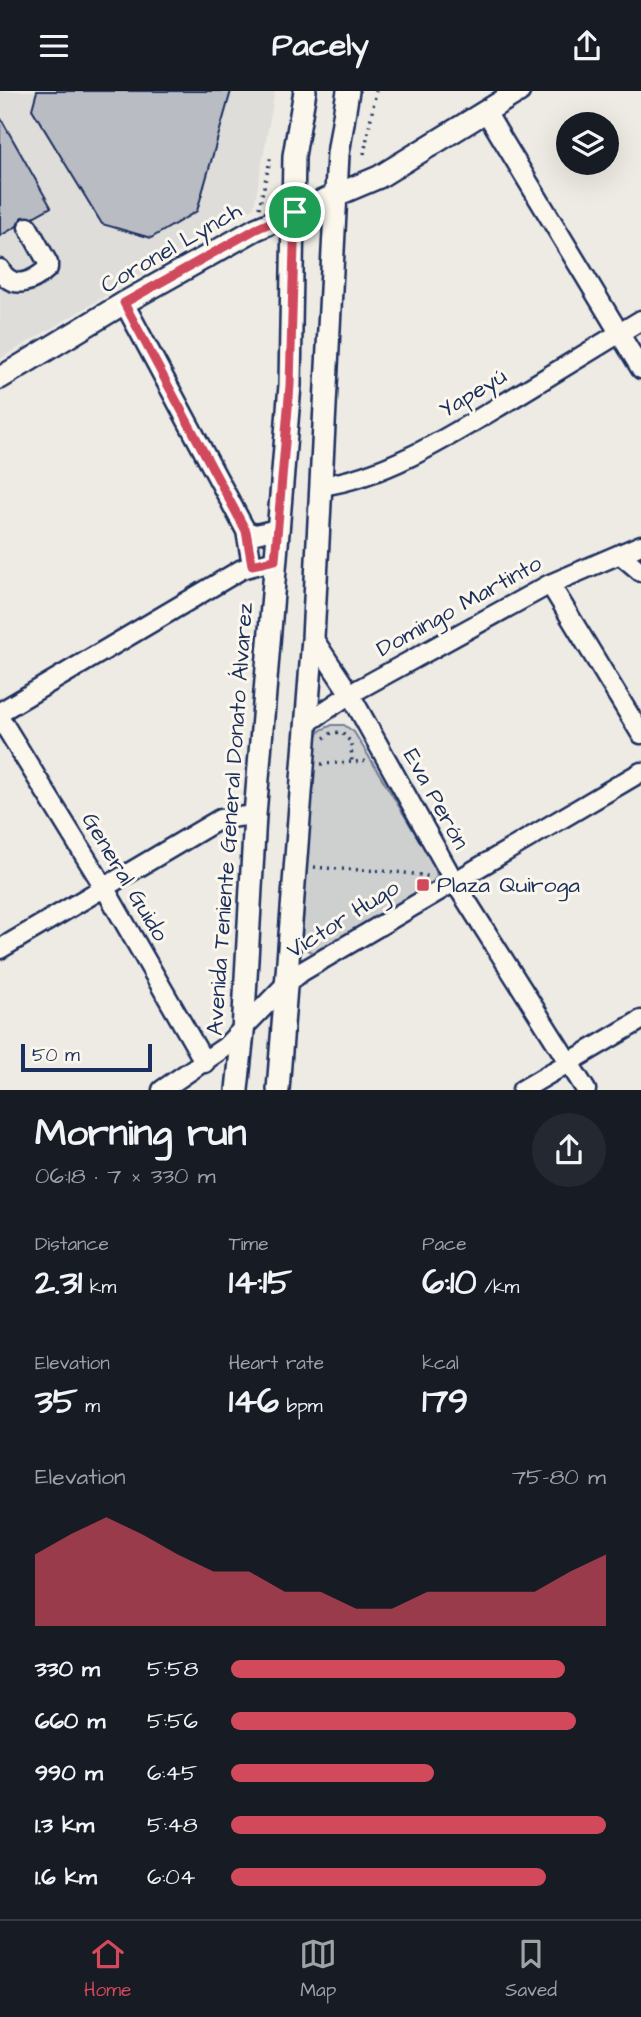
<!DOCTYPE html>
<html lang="en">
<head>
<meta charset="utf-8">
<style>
  :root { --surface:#171b24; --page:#242831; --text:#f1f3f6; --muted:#9ea1a6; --line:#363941; --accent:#d1495b }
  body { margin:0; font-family:"Architects Daughter",sans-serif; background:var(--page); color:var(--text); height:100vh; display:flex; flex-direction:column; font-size:26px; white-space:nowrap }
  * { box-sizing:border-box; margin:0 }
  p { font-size:23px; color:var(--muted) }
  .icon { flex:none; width:38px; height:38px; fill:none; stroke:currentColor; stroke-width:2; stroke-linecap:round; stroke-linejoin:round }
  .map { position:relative; height:999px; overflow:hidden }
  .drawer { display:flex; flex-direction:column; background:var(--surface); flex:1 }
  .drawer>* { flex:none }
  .fabs { position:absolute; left:556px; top:21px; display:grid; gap:14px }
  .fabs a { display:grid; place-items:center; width:63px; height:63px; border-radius:50%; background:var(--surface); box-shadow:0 7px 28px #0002; font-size:35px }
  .scale { position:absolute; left:21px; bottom:18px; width:131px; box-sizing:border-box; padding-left:7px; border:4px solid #1b2f5e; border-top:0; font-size:19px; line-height:24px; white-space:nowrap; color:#1b2f5e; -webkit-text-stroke:5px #fbf7ec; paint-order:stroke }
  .pin { position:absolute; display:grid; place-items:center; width:60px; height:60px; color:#fff; margin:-30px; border:4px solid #fff; border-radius:50%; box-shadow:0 2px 7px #0007 }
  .round { display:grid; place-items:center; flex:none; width:74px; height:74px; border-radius:37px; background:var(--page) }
  .head { display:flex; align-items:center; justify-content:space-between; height:119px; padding:0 35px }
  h1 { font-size:38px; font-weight:700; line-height:52px }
  .stats { display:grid; grid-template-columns:repeat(3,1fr); gap:10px; height:119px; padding:7px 35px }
  .stats div { display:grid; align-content:center }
  .stats b { font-size:35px; font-weight:700 }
  .stats small { font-size:19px; font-weight:400 }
  .stats p { font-size:19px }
  .chart { height:196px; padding:14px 35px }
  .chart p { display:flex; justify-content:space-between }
  .chart svg { width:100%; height:126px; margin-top:7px; fill:var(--accent); opacity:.7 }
  ul { padding:0 35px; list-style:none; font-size:23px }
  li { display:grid; grid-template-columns:112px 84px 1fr; align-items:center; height:52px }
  li i { height:18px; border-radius:9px; background:var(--accent) }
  header { display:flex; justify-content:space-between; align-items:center; height:91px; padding:0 35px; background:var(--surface); font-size:32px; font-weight:700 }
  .tab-bar { display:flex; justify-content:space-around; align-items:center; height:98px; border-top:2px solid var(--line); background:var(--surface); font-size:19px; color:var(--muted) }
  .tab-bar a { display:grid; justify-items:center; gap:4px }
  .tab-bar .active { color:var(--accent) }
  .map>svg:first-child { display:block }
  .built { fill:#deddda }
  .green { fill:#cecfcf; stroke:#747f96; stroke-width:2 }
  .building { fill:#b9bcc3; stroke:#1b2f5e; stroke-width:2 }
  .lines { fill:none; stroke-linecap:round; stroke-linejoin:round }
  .minor-casing { stroke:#1b2f5e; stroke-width:23 }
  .major-casing { stroke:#1b2f5e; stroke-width:26 }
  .path { stroke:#1b2f5e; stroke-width:3.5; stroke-dasharray:2 5; stroke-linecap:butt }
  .minor { stroke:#fbf7ec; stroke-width:18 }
  .major { stroke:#fbf7ec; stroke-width:21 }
  .route-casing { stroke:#fff; stroke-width:14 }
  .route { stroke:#d1495b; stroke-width:9 }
  .poi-dot { fill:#d1495b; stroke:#fbf7ec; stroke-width:2.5 }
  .labels { text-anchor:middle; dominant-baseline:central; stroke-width:6; stroke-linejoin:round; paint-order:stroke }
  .street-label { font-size:23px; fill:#1b2f5e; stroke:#fbf7ec }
  .poi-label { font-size:23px; fill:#1b2f5e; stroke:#fbf7ec; text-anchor:start }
</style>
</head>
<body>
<header><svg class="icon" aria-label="menu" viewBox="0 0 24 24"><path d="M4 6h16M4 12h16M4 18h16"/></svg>Pacely<svg class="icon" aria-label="share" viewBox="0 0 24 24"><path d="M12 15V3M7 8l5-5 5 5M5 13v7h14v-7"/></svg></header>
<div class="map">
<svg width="641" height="999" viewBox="0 0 641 999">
  <rect width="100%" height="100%" fill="#eeebe4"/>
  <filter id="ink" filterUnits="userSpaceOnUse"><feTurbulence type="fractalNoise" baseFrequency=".0143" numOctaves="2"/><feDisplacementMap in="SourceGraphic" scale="14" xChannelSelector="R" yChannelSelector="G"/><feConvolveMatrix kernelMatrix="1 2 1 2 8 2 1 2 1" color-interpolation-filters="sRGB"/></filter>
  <g filter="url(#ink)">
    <!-- built -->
    <path class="built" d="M0,0H275L254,116L0,268Z"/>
    <!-- green -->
    <path class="green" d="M332,634H344L354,641L435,775L437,785L431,794L313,862L303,856L302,850L313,651L321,639Z"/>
    <!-- building -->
    <path class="building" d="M37,0H231L197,120L151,147L102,133L32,18Z
      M0,26L51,116L33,126H22L17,135L0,145Z"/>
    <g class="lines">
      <!-- minor casing -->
      <g class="minor-casing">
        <path id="minor" d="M486,21L641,278
          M0,178C12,200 32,192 48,177V172L28,136
          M124,212L246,440L252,474
          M321,395C388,386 456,341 513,307C556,281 599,255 641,229
          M246,440L256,443L277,438
          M621,464L641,481
          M550,493L641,643
          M313,547L350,603L454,790L586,999
          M0,621L242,478L275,469
          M0,627L104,796L205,972
          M307,632L350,603L550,493L641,454
          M0,858L220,728L255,724
          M162,999L225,956L285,894L303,880L641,681
          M522,999L641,929"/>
      </g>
      <!-- major casing -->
      <g class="major-casing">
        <path id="major" d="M0,287L124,212L256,138L379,86L519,0
          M237,999L243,941L255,724L290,294L294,65L305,0
          M278,999L313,547L338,63L348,0"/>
      </g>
      <!-- path -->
      <path class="path" d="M364,63L376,0
        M259,117L271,65
        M324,647L333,641L342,642L351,651L352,673
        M321,673L369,670
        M314,776C353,780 392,778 431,786"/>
      <!-- minor -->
      <use href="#minor" class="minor"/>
      <!-- major -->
      <use href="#major" class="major"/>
    </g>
  </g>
  <g class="lines" filter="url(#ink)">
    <!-- route casing -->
    <g class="route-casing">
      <path id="route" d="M295,121L290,294L275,469L252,474L246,440L124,212L256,138Z"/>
    </g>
    <!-- route -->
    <use href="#route" class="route"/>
  </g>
  <!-- markers -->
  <rect class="poi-dot" x="416" y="787" width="14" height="14" rx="3.5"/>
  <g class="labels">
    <!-- street labels -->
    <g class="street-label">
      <text transform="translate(171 157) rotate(-30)">Coronel Lynch</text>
      <text transform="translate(473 302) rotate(-31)">Yapeyú</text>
      <text transform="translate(459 515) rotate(-29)">Domingo Martinto</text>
      <text transform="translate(436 708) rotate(61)">Eva Perón</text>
      <text transform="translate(230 728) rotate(-86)">Avenida Teniente General Donato Álvarez</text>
      <text transform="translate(125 786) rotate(59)">General Guido</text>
      <text transform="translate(343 828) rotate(-32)">Victor Hugo</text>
    </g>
    <!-- poi labels -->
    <g class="poi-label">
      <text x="437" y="794">Plaza Quiroga</text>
    </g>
  </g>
</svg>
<div class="fabs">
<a><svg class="icon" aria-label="layers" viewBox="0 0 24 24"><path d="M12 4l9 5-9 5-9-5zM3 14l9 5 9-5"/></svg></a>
</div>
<div class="scale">50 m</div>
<div class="pin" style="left:295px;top:121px;background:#1e9e55"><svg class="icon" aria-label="arrive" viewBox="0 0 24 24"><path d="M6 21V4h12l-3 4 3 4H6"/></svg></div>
</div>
<section class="drawer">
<div class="head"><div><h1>Morning run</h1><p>06:18 · 7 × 330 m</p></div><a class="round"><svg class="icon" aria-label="share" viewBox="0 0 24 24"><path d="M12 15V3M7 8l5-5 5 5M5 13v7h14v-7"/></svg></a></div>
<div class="stats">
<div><p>Distance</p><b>2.31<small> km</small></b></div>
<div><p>Time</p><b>14:15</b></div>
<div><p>Pace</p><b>6:10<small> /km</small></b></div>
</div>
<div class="stats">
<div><p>Elevation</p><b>35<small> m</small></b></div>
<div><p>Heart rate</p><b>146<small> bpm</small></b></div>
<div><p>kcal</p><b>179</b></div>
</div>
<div class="chart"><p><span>Elevation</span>75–80 m</p>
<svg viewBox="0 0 160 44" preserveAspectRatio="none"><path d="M0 44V19L10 12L20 6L30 12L40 19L50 25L60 25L70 32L80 32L90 38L100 38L110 32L120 32L130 32L140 32L150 25L160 19V44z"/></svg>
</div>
<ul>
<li><b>330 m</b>5:58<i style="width:89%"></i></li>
<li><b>660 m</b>5:56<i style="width:92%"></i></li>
<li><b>990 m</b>6:45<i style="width:54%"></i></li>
<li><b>1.3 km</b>5:48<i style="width:100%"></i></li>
<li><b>1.6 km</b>6:04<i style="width:84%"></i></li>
</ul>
</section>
<nav class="tab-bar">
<a class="active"><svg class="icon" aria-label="home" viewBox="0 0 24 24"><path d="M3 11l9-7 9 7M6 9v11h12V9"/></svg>Home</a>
<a><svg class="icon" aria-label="map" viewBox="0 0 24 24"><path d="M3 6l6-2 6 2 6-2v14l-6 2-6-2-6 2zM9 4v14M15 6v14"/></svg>Map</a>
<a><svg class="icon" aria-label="saved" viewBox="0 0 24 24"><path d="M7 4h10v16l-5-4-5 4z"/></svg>Saved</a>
</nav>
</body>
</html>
